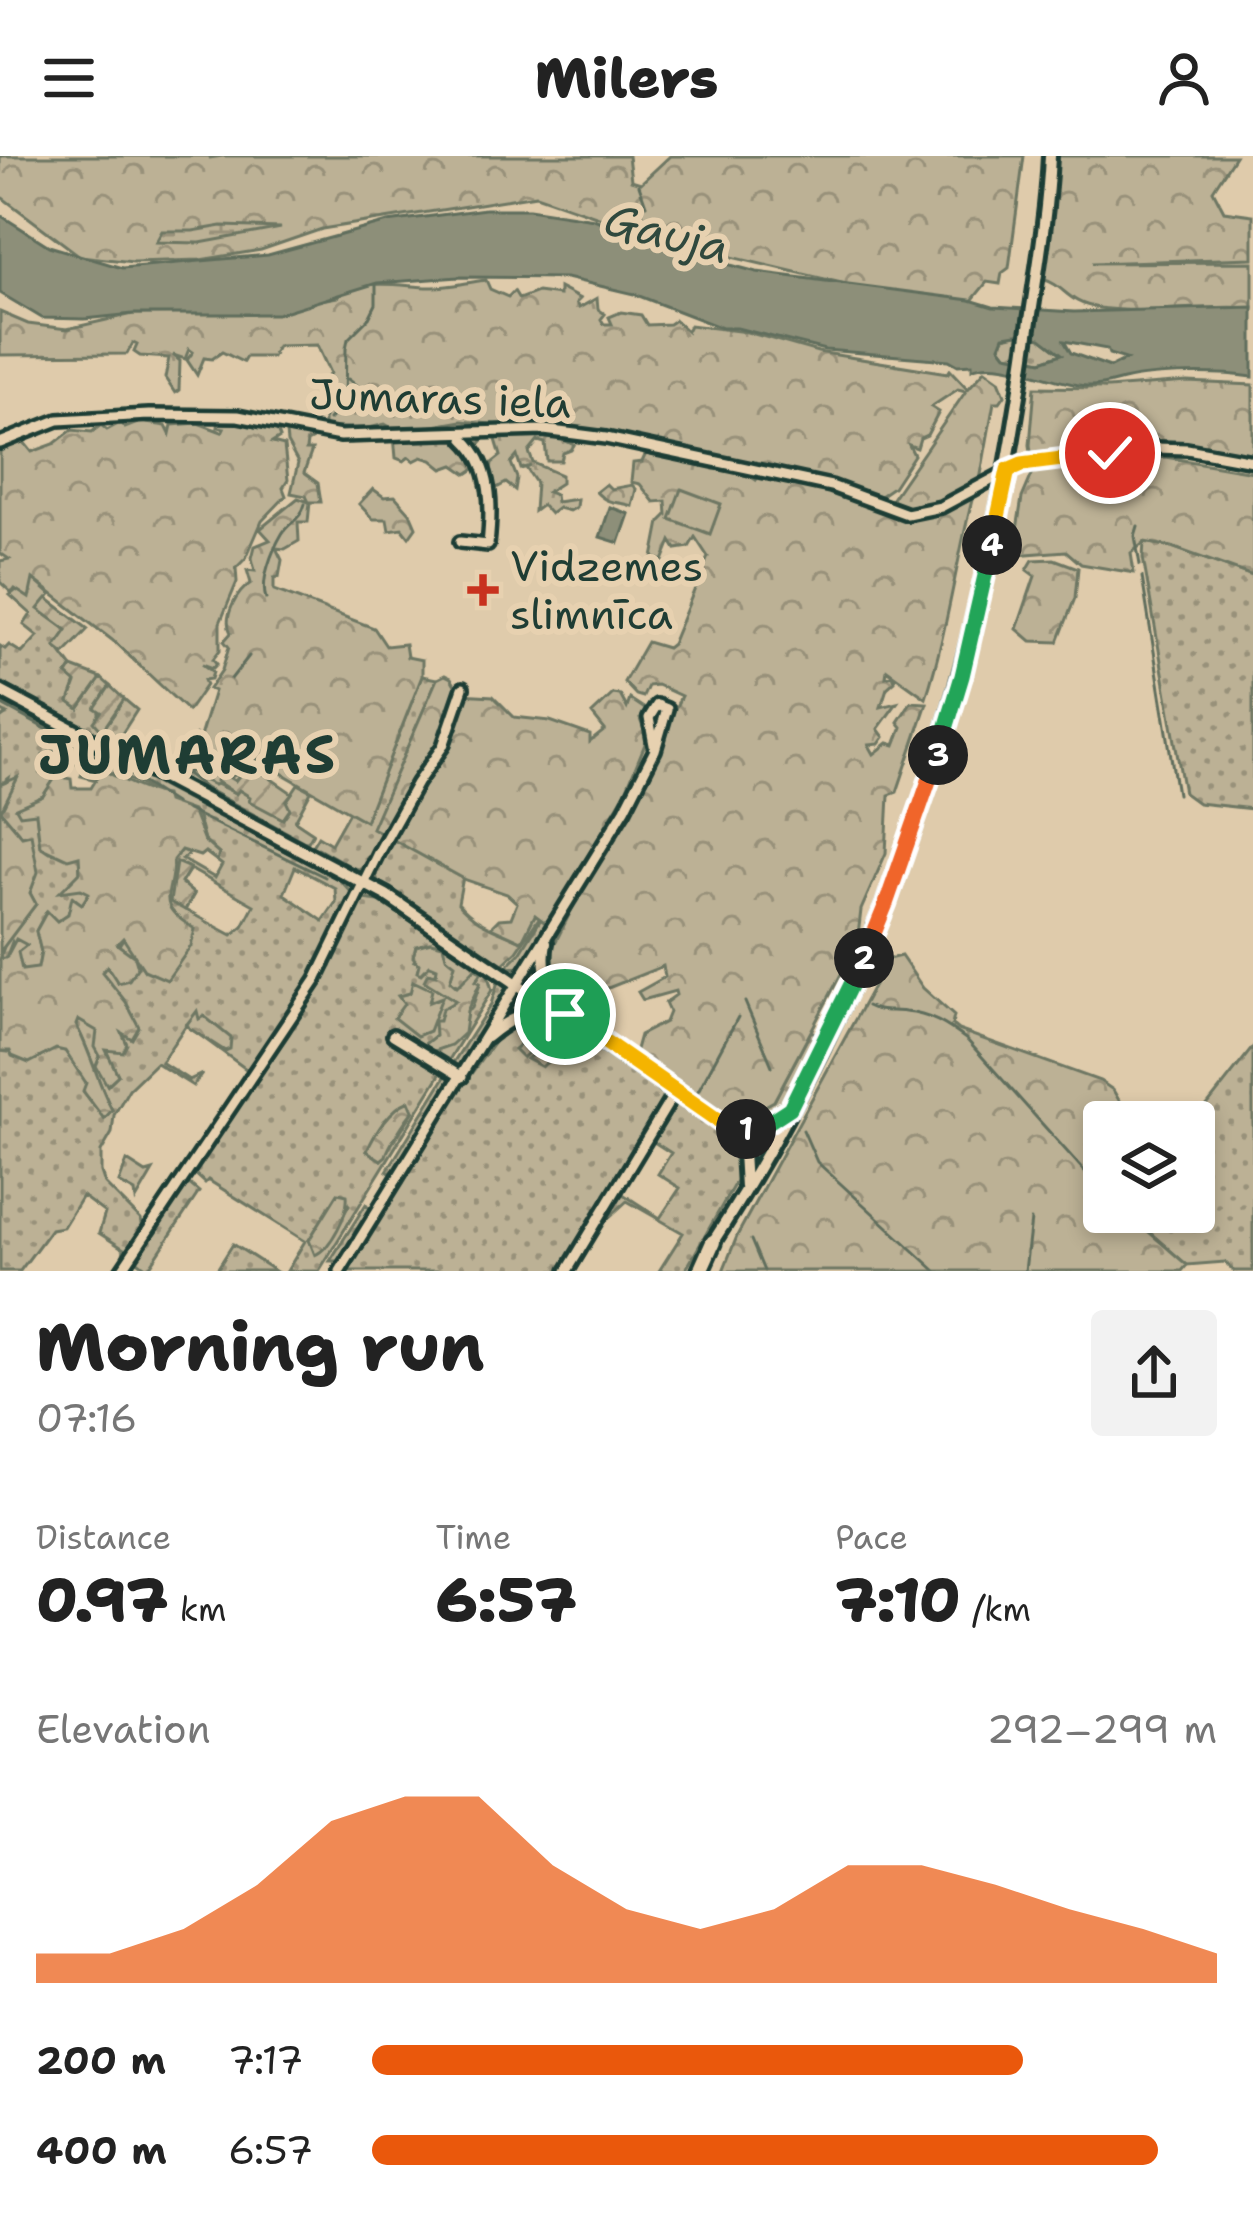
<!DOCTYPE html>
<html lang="en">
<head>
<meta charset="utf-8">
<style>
  :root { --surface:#fff; --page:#f2f2f2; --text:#222; --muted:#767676; --accent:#ea580c }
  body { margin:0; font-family:"Shantell Sans",sans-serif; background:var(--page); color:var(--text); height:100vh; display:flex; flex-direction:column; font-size:45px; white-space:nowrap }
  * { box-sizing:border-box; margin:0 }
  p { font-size:39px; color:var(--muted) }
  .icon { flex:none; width:66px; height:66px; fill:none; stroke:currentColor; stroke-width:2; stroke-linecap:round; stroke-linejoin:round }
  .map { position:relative; height:1115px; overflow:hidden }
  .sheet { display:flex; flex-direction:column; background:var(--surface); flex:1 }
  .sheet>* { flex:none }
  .tools { position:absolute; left:1083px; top:945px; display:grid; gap:24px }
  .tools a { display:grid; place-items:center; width:132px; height:132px; border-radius:12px; background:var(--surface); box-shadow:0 6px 18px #0003; font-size:60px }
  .pin { position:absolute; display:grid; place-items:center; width:102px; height:102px; color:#fff; margin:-51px; border:6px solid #fff; border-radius:50%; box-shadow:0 3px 12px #0007 }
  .km { position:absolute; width:60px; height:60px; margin:-30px; border-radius:50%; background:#222; color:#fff; font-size:33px; line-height:60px; text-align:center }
  .round { display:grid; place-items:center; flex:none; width:126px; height:126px; border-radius:12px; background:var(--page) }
  .headline { display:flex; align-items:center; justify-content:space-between; height:204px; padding:0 36px }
  h1 { font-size:66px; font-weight:800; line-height:90px }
  .stats { display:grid; grid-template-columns:repeat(3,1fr); gap:18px; height:204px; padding:12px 36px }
  .stats div { display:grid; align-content:center }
  .stats b { font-size:60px; font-weight:800 }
  .stats small { font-size:33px; font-weight:400 }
  .stats p { font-size:33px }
  .chart { height:336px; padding:24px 36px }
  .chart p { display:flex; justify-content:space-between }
  .chart svg { width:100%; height:216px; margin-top:12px; fill:var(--accent); opacity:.7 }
  ul { padding:0 36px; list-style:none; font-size:39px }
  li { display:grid; grid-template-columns:192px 144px 1fr; align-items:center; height:90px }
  li i { height:30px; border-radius:15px; background:var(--accent) }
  header { display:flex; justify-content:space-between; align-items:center; height:156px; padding:0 36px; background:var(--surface); font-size:54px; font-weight:800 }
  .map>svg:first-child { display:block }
  .grass { fill:url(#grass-dots); stroke:#6e7764; stroke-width:3; fill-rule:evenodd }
  .forest { fill:url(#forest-crowns); stroke:#6e7764; stroke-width:3 }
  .wetland { fill:url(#wetland-marsh); stroke:#6e7764; stroke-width:3 }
  .garden { fill:url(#garden-furrows); stroke:#6e7764; stroke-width:3 }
  .pitch { fill:#bcb195; stroke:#6e7764; stroke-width:3 }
  .water { fill:#8d8f79; stroke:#616e5d; stroke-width:3; fill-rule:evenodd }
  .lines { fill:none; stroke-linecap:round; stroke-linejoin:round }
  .stream { stroke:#616e5d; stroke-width:3 }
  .minor-casing { stroke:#1f3d34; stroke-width:18 }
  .major-casing { stroke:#1f3d34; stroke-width:20 }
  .highway-casing { stroke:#1f3d34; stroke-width:22 }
  .minor { stroke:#e7d1b0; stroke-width:9 }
  .major { stroke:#e7d1b0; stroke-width:10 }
  .highway { stroke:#e7d1b0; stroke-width:14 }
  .split-1-casing { stroke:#fff; stroke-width:24 }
  .split-2-casing { stroke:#fff; stroke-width:24 }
  .split-3-casing { stroke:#fff; stroke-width:24 }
  .split-4-casing { stroke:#fff; stroke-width:24 }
  .split-5-casing { stroke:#fff; stroke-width:24 }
  .split-1 { stroke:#f5b400; stroke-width:15 }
  .split-2 { stroke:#22a559; stroke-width:15 }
  .split-3 { stroke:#f0652b; stroke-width:15 }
  .split-4 { stroke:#22a559; stroke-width:15 }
  .split-5 { stroke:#f5b400; stroke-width:15 }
  .poi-dot { fill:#c8321e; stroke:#e7d1b0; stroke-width:4.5 }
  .labels { text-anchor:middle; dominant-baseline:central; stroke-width:12; stroke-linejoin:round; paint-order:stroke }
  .street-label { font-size:42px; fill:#1f3d34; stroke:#e7d1b0 }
  .poi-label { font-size:42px; fill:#1f3d34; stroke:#e7d1b0; text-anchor:start }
  .water-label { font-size:45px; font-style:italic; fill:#30493e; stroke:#e7d1b0 }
  .district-label { font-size:54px; font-weight:bold; letter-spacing:3px; fill:#1f3d34; stroke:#e7d1b0 }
</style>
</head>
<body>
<header><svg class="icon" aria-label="menu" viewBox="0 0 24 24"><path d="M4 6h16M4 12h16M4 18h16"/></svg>Milers<svg class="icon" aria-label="person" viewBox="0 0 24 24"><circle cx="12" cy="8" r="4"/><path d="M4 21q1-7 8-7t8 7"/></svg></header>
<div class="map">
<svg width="1253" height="1115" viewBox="0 0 1253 1115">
  <defs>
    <pattern id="grass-dots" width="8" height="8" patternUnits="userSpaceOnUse" patternTransform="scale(3)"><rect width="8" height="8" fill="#bcb195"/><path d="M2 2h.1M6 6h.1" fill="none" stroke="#98917a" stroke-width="1.8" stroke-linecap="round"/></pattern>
    <pattern id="forest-crowns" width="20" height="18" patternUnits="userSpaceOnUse" patternTransform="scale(3)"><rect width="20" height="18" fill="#bcb195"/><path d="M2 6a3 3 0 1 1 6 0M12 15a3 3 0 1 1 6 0" fill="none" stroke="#98917a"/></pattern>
    <pattern id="wetland-marsh" width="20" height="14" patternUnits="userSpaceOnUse" patternTransform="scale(3)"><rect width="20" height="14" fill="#bcb195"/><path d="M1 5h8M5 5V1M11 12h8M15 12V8" fill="none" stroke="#98917a"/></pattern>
    <pattern id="garden-furrows" width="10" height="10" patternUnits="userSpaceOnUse" patternTransform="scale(3)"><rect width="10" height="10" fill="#bcb195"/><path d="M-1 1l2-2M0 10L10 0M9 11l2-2" fill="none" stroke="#98917a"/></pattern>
  </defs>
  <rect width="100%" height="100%" fill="#dfcbab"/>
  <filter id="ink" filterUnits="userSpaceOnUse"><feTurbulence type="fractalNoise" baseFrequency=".00833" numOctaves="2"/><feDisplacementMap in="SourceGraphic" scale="24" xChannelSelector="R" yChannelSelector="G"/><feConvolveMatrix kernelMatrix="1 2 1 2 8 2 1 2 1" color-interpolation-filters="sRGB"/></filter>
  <g filter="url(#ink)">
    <!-- grass -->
    <path class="grass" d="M1022,177L1041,182L1062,198L1042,205L1006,198L1000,190L1004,181Z
      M1144,386L1172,391L1253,420V653L1198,647L1184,637L1143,402Z
      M32,422L51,439L39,453L67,474L56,490L72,511L67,519L76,526L69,545L79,553L101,522L110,530C100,540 95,561 103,574L124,543L137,554L123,576L167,605L235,637L239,634L283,662L286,646L298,628L311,635L295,665L313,677L308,686L297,685L140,603L137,587L128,596L0,530V490L5,493L9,489L22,497L38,480L24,469L31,458L10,439Z
      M422,520L437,523L373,671L382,677L366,708L359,713L347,711L312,690L318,680L331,688L349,656L365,664Z
      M0,546L340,724L352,737L305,831L257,909L246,913L186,869L161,906L189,924L202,918L193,930L156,907L129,933L114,959L112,977L101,996V1016L105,1028L141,1064L143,1071L122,1104L124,1093L99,1077L105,1057L82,1040L63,1071L51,1073L20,1115H0V895L39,900L56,893L65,895L87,927L84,936L104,962L112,954C97,925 91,897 76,869L78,863L97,874L108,929L118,919L105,893L120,875L102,817L124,781L144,814L180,765C155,741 173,732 173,703L181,694L190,697L182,703L215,722L222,709L217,705L219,698L204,685L198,662L136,626L102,614L96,624L81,620L84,613L71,602L63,607L60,601L43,616L48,615L53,625L43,640L17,652L36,657L40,690L49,696L79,699L80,716L74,723L81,733L90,736L82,749L73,741L68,758L57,766L46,756L36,775L41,796L38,812L23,815L12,786L6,802L0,803L6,784L36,748L30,737C48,690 22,690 1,655L9,622L0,629V563L7,558L0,554ZM295,711L335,732L336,746L323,765L284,738ZM190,713L254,749L243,770L232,779L185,754L194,738L181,727Z
      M391,682L463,721L458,747C476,769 496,773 521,785L535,758L539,762L517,795L502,809L378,727L375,714Z
      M363,743L379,745L487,816L492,834L319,1115H287L305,1085L208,1024L205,1027L193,1016L289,878ZM431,786L452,808L450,827L461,830L475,813V826L480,828L472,852L467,855C464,884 452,885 428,897L457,845L436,819L437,812L414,805L425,787ZM397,955L413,956L381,1004L367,995L384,965ZM338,1038L349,1049L326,1091L309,1084Z
      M552,760L555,762L525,811L505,812L520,797L541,763L547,767Z
      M500,819L509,836L456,914L451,910L491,848Z
      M521,861L555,862L668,937L612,1031L660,1062L680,1032L658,1018L671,997L654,986L661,963L675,944L730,980L740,1018L685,1115H659L683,1077L627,1045L604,1066L576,1115H347L449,948L508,867Z
      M811,875L817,878C800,911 790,955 752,967L722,960L635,900V897L724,957L774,945Z
      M1253,891V1115H1234L1225,1106L1187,1109L1127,1057L1194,1056V966Z
      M448,916L453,924L397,1014L390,1017L387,1015Z
      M772,970L774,973L751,1010L740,979Z
      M127,1005L146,1017L153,1015L136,1044L135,1036L119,1027Z
      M187,1026L199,1036L148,1113L135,1103Z
      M366,1048L371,1054L369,1060L339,1105H330Z
      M233,1088L275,1115H216Z"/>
    <!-- forest -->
    <path class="forest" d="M0,0H212L209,2L223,0H628L631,24L641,27L670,0H1024L1009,112L1002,117L1000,128L987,126L970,147L850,129L673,87L536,39L322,73L261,94L200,104L133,106L80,100L0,40Z
      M1055,0H1235L1213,34L1224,55L1253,59V102L1092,107L1253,106V152C1202,148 1150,159 1099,152C1066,147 1065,129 1042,123Z
      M486,124L490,133L508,141L514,135L519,143L537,136L559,139V132L580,143L576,147L579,152L597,142L598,153L605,158L601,163L604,168H612L609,161L621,156L641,159L647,169L669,168L675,164L687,175L690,169L747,176L818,196L948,217L950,214L968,233L985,214L999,224L1005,239L1000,246H994L980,324C952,341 922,364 889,347L966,235L958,233L931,251L939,256L927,279L920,282L917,292L909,289L914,299L893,331L877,342C830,319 777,316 725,306C706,297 678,290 659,291L658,286L656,290L631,282L620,284L616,279L570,274L562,268L549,277L574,289L571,294L563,297L561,305H547L545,287L538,285L529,296L533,307L561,319V327L547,336L555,339L556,346L577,343L576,351L569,355L558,352L550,358L542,349L534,355L536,327L526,312L531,310L521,313L517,300L511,307L517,322L515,334L506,327L487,337L481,334L479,326L485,314H491L492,307L501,300L494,277L499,269L462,265L399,276L385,268L365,273L324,271V259L313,262L309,258L311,248L325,245V225L330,217L317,189L277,190L272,201H246L243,206L222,196L212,203L204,202L197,219L187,204L193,196L189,193L185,203L173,199L180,205L179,234L175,237L165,222L169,202L140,200L134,196L137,189L133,187L127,198L0,199V156L28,168L67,173L133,158L248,157L337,141C363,121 399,130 430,131C448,132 467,126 486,124Z
      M1187,226L1253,229V308L1161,295L1033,308L1030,289L1035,231L1108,232Z
      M219,263L254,266L255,271L263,268L277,274L280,282L272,287L284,290L288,324L283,332L286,340L262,365L246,402L236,412L237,426L220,467V494L213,503L217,508L213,512L202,508L213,516L211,523L204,524L206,529L188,555L112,484L33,423L29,442L15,433L12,437L0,426V405L9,403L0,397V290L20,281L32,296L54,288L72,274L92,276L101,269L107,274L120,267L125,272L140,266L166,270L170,278L172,269L198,267L222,276L224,272L218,271Z
      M455,270H484L490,276L474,294L473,303L479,310L467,318L454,309L443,313L432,304L422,301L414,305L409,301L404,305L396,302L394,280Z
      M304,273L311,284L307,286L306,294H312L304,317L318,327L321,346H310L308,366H298L299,385L285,393L276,392L282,404L279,421L274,422V434L374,472L386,490L405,488L407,501L422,504V520L365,665L250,599L237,605L240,617L214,629L195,620L192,607L214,535L209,533L222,514L229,491L224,485L231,477C222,461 237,436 251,427L247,414L255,415L252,402L255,390L270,384L260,373L298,342L309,346L306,340L291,337L298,307L287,287L286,277Z
      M648,293C681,299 731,306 756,324L760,318L832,331L899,359L942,354L973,340C956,407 947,476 926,542L887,514L886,521L893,519L895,525L887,532L881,551L897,547L878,573L884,581L879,588L869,589L874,598L888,587L895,589L902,571L898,566L911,546L927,547L897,636L889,639L886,697L861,754L857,788L774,945C766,949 755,957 747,958C708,965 663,918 635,897L640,879L665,866L669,856L665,847L676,839L675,835L643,844L638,836L665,821L663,810L603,834L546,805L593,711L627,657L681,540L657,529L648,530L643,541L636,539L624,526L647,486L667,492L672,488L708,401L695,381L689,391L676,393L671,385L663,405L653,402L660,366L667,359L666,345L654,346L640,328L631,326L633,307L642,306Z
      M1165,301L1253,316V420L1172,391L1145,386L1131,397L1134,417L1081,408L1066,395L1013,399L1022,342L1034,314Z
      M606,328L611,333L632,329L636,333L632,350C618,345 608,349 596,336Z
      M373,333L384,341L395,340L410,357L416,371L409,381L402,372L389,374L387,363H373L359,348Z
      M1054,403L1078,412L1075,442L1058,486L1031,485L1017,473L1035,420L1027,414L1033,404Z
      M445,519L451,522L460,538L493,540L514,561L550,565L590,579V586L605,574L592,558L613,538L620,539L627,552L630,543L645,553L647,559L640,563L647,583L625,637L547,768L535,759L522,785L491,771L499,763L511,762L517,747L507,738L466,724L372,672L437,523Z
      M53,595L63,607L59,612L61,621L71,623L72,632H91L102,614C120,622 147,637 165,639L167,646L192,655L204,685L219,698L217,705L205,696L200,700L181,694L173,704C173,742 152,747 195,773L191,790L167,824L144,814L123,782L117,788L135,801L138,811L129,824L118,827L107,810L102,816L126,846L139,871L132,883L122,877L127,888L123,896L106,894L118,919L107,929L96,910L100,900L95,891L97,875L78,864L76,869C91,897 97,925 112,954L104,963L83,935L86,927L65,895L56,893L29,907L12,900L10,895H0V803L6,802L16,783L27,789L18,796L22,814L38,812L41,796L36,775L47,755L57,765L68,758L72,741L82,748L89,737L81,733L60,736L80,716L79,700L68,703L40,690L36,657L20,659L16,652L43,640L53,625L48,615L42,616L43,599Z
      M18,621L1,655L22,680L31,678L38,716L30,737L36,748L0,796V629Z
      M431,786L443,789L446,801L455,808L450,825L457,831L475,813L482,816L476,825L480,827L467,855L464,877L451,889L428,897L422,890L435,880L434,865H439L442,853L456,845L424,825L428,817L436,819L437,812L430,809L421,818L417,816L419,808L413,801L416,790Z
      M901,800L923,832L954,860L952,869L958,874L1100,925L1113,934L1120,946L1115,966H1104V1009L1100,1026L1104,1031V1056H1126L1187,1109L1182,1115H723L738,1078L888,803Z
      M413,825L432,834L429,846L442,841L429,875L417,880L394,862L404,848L398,840L410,837Z
      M197,855L199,863L204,860L231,882L230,893L225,895L189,872L187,868Z
      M528,881L548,892L551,902L542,911L527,903L534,897L529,896L523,902L514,893Z
      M409,945L413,955C406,962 387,993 386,1000L381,1004L367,995C375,976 391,952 409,945Z
      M338,1037L347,1039C349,1057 331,1092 315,1099L309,1084Z"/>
    <!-- wetland -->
    <path class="wetland" d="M222,70L281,72L200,87L156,86L162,75H193Z"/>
    <!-- garden -->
    <path class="garden" d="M47,442L88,473L64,498L55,491L67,474L38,453Z
      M72,511L101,522L79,553L69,546L76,527L67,519Z
      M110,530L124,543L102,575L94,566L101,556L95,552Z
      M207,608L235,625L243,615L257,613L292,637L286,645L290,653L283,663L249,645L250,641L239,634L236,638L216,625L217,621L204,614Z
      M176,706L190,712L181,727L194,738L185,754L170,746Z"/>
    <!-- pitch -->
    <path class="pitch" d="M681,333L721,348L710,378L670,363Z"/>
    <!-- water -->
    <path class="water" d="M485,53H529L594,63L639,81L677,86L708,103L757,116L970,144L993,151L1074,156L1253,151V221C1219,216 1157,216 1123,224C1112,227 1099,231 1087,230C1054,228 1000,200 972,213V208L958,209L949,204L825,194L737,172H722L634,138L566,122L459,121L377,127L277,158H133L85,163L42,162L0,137V59L49,90L122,112L268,99L388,66ZM1022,177L1041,182L1062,198L1042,205L1006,198L1000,190L1004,180ZM1064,185L1107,193L1109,198L1126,203L1110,211L1071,197Z
      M610,351L629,358L619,387L600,381Z"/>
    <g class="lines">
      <!-- stream -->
      <path class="stream" d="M639,29L646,49
        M641,54L648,70L645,80
        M348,223L357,230L365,250L361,253
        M329,264L345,245L346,192L348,183L369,162L376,148V128
        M316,265L327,254L333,255
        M1138,370L1135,380L1140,409
        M1142,421L1177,638
        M266,443C260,425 272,395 282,378C289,366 301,364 305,348
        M231,523L249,500
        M0,548L134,621L174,647
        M138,598L187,618L205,632L303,685
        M188,616L196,579
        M187,654L325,721
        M318,692L348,709
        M745,846L772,910
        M867,850C880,857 890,854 905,856C930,858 947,869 967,884L1096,1028
        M698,935L738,861
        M803,974L817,1006L936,1115
        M751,1084L764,1115
        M1025,1115L1031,1064"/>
      <!-- minor casing -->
      <g class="minor-casing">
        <path id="minor" d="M0,287L58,264L149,259L238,260L340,280L544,274L606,282L831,330L907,358L941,351L1021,308L1155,292L1187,293L1253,305
          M460,386L488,389C492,352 493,310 464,283
          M393,879L462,921
          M121,1115L316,824L378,697L417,627L443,590L463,532
          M340,1115L625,653L655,594L667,553L657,549L649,562L655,594
          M567,1115L675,936"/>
      </g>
      <!-- major casing -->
      <g class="major-casing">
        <path id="major" d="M0,535L386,739L726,970L743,996L745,1031
          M546,786C541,812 548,834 565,854
          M487,881C513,859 528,854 562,858
          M728,970L754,972L788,954
          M709,1092C885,823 980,514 1025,199C1034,133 1047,66 1050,0"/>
      </g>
      <!-- highway casing -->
      <g class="highway-casing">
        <path id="highway" d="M700,1115L713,1086"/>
      </g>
      <!-- minor -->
      <use href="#minor" class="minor"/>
      <!-- major -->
      <use href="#major" class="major"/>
      <!-- highway -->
      <use href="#highway" class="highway"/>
    </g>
  </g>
  <g class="lines" filter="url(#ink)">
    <!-- split-1 casing -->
    <g class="split-1-casing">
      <path id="split-1" d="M565,858L726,970L746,973"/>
    </g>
    <!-- split-2 casing -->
    <g class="split-2-casing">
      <path id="split-2" d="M746,973L764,969L790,952L864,802"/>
    </g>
    <!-- split-3 casing -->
    <g class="split-3-casing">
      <path id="split-3" d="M864,802L886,748L938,599"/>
    </g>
    <!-- split-4 casing -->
    <g class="split-4-casing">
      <path id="split-4" d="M938,599L962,520L992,389"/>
    </g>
    <!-- split-5 casing -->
    <g class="split-5-casing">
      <path id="split-5" d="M992,389L1008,314L1022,308L1110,297"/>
    </g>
    <!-- split-1 -->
    <use href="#split-1" class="split-1"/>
    <!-- split-2 -->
    <use href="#split-2" class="split-2"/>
    <!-- split-3 -->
    <use href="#split-3" class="split-3"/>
    <!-- split-4 -->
    <use href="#split-4" class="split-4"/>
    <!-- split-5 -->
    <use href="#split-5" class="split-5"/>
  </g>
  <!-- markers -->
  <path class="poi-dot" d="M477 416h12v12h12v12h-12v12h-12v-12h-12v-12h12z"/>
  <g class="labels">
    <!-- street labels -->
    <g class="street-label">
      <text transform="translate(440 242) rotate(2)">Jumaras iela</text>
    </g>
    <!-- poi labels -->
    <g class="poi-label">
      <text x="510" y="410">Vidzemes<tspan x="510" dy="48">slimnīca</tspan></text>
    </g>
    <!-- water labels -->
    <g class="water-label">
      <text transform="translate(667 77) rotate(14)">Gauja</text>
    </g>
    <!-- district labels -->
    <g class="district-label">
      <text x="188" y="598">JUMARAS</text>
    </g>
  </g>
</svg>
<div class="tools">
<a><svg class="icon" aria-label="layers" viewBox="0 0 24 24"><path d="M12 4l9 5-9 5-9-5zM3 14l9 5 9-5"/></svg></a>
</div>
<div class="pin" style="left:565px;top:858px;background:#1e9e55"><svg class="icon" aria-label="arrive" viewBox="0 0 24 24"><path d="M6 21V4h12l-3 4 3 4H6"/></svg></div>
<div class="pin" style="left:1110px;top:297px;background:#d93025"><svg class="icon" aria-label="check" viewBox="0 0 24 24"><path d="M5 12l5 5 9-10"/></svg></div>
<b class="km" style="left:746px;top:973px">1</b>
<b class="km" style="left:864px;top:802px">2</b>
<b class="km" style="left:938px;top:599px">3</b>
<b class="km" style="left:992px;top:389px">4</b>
</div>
<section class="sheet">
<div class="headline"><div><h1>Morning run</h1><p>07:16</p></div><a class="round"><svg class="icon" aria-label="share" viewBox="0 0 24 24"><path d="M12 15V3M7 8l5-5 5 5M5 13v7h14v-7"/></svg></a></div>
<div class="stats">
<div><p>Distance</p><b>0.97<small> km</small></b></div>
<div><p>Time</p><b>6:57</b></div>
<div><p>Pace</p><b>7:10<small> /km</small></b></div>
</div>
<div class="chart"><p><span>Elevation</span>292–299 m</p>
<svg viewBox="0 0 160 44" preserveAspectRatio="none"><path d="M0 44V38L10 38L20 33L30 24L40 11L50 6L60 6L70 20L80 29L90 33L100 29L110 20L120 20L130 24L140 29L150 33L160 38V44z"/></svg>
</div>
<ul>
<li><b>200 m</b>7:17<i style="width:77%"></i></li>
<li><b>400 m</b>6:57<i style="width:93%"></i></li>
</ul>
</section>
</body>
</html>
